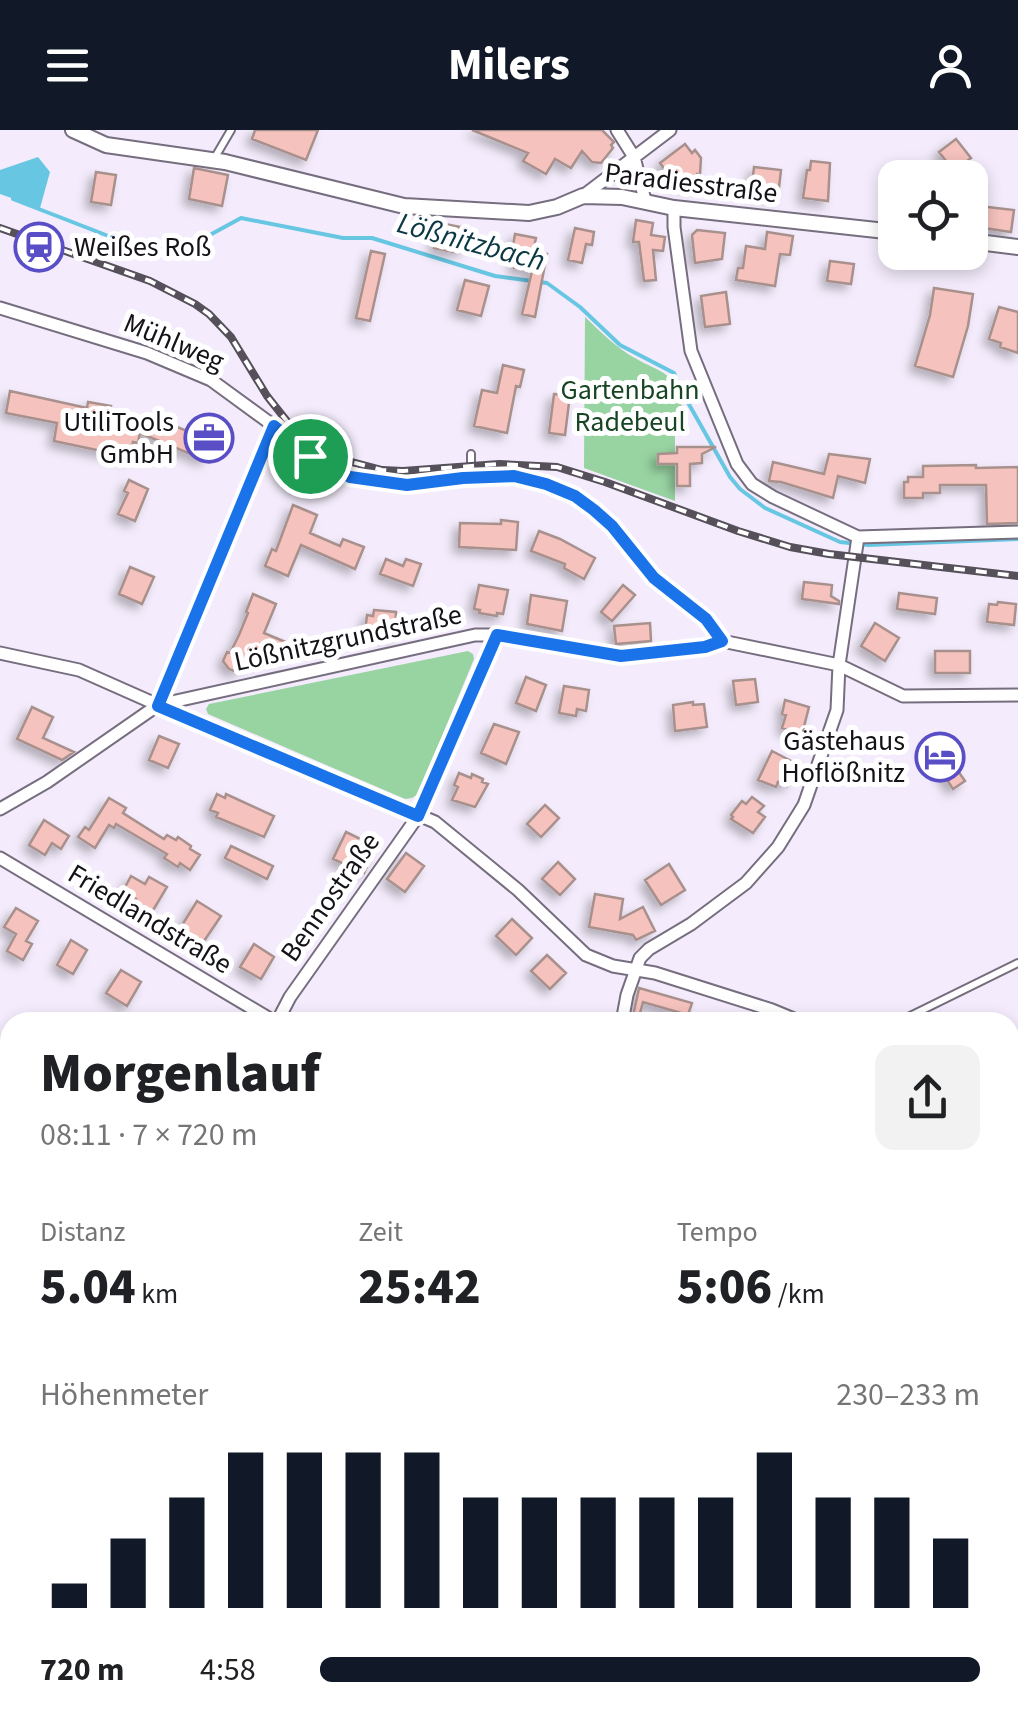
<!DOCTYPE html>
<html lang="de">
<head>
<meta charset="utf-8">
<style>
  :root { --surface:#fff; --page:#f2f2f2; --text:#202124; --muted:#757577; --accent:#111827 }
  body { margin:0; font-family:"Source Sans 3",sans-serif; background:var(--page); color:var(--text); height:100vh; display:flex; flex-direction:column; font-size:38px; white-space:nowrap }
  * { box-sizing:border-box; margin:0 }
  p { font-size:32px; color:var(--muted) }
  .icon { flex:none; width:55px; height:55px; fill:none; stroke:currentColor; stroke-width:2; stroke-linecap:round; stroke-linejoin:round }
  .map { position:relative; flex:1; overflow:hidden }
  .details { position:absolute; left:0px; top:882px; width:1020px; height:718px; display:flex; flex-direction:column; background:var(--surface); border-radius:30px 30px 0 0; box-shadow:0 5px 15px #0003 }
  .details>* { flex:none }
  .tools { position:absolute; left:878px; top:30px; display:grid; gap:20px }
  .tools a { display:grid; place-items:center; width:110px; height:110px; border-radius:20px; background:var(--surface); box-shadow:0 5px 15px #0003; font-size:50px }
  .pin { position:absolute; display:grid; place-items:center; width:85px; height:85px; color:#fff; margin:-42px; border:5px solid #fff; border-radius:50%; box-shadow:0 2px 10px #0007 }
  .round { display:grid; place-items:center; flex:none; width:105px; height:105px; border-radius:20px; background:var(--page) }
  .summary { display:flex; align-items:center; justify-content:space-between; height:170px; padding:0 40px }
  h1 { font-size:55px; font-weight:800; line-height:75px }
  .figures { display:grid; grid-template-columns:repeat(3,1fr); gap:15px; height:170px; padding:10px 40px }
  .figures div { display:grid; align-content:center }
  .figures b { font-size:50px; font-weight:800 }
  .figures small { font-size:28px; font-weight:400 }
  .figures p { font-size:28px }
  .chart { height:280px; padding:20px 40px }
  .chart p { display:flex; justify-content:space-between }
  .chart svg { width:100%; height:180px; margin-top:10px; stroke:var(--accent); stroke-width:6 }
  ul { padding:0 40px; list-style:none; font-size:32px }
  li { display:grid; grid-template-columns:160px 120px 1fr; align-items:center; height:75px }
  li i { height:25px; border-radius:12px; background:var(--accent) }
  header { display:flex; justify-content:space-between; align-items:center; height:130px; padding:0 40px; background:var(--accent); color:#fff; font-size:45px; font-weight:800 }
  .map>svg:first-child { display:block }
  .green { fill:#98d3a2 }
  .water { fill:#67c6e2 }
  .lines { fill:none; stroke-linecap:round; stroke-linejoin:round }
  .stream { stroke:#67c6e2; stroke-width:4 }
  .building { fill:#f5c2bd; stroke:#a8908d; stroke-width:2.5; filter:url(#shadow) }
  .service-casing { stroke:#766d7e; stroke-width:10 }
  .minor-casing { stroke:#766d7e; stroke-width:15 }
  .tertiary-casing { stroke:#766d7e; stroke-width:18 }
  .service { stroke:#fff; stroke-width:6 }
  .minor { stroke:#fff; stroke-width:11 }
  .tertiary { stroke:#fff; stroke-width:14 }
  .rail-casing { stroke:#555059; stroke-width:8 }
  .rail { stroke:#fff; stroke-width:4; stroke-dasharray:11; stroke-linecap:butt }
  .route-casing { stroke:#fff; stroke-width:20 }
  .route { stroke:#1a73e8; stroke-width:12 }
  .labels { text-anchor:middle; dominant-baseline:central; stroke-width:10; stroke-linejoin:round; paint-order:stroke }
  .street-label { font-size:28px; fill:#141117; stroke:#fff }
  .poi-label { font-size:28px; fill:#141117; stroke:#fff; text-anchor:end }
  .park-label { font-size:28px; fill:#174523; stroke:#fff }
  .water-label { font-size:30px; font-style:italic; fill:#0b3844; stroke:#fff }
</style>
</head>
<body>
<header><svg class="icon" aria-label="menu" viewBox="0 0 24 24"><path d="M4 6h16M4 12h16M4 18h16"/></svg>Milers<svg class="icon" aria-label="person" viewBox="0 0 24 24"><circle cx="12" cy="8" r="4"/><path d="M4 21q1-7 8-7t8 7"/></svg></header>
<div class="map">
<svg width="1018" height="1599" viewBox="0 0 1018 1599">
  <defs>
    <filter id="shadow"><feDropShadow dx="-5.5" dy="5.5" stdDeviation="5" flood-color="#0004"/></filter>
  </defs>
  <rect width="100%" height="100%" fill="#f4ecfc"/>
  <!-- green -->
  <path class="green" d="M585,187C600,201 616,218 635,228C664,245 673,239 682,277L675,289V371L584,338Z
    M468,521L473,524L474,529L418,664L412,668L405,669L208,584L206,579L209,574Z"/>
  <!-- water -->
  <path class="water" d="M38,27L50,42L40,78L0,64V40Z"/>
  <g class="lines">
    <!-- stream -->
    <path class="stream" d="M13,69L129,114L159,120L187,114L208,106L241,88L343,108H372L495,146L547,153L580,177L620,215L674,243L682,262L730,347L740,359L765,378L840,412L868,415L1018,409"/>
  </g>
  <!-- building -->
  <path class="building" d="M255,0H318L306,30L252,9Z
    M472,0H602L614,12L611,15L613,18L601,33L592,32L582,21L571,38L555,29L546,44L523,31L528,23Z
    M956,9L971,28L954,41L939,22Z
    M685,14L692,23L695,20L701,28L700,44H697L696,55L675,53L660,33Z
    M811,31L830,33L828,71L803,68L807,40H810Z
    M754,37L781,40L778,66L751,63Z
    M194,38L228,45L222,76L189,69Z
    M96,42L116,45L111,75L91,72Z
    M970,75L1014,80L1011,102L970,96Z
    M636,90L653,93L651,105L665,107L663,121L653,120L656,150L644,151L639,112H633Z
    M440,93L460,97L459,100L468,102L464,120L455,118L454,122L434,118Z
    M575,98L594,102L592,115L586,114L582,133L568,130Z
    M697,100L725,103L722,129L695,133L692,105Z
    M767,102L793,106L790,125L780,124L775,156L736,150L738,138H743L746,116L765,119Z
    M515,104L536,108L533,121L547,124L535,187L522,184L532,141L514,138L517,122L512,121Z
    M371,121L385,124L370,191L356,188Z
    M830,131L854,134L851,154L827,151Z
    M465,150L489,156L481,186L457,180Z
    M934,158L973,164L968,196L953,247L915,236L930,185Z
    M726,162L730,194L705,197L701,166Z
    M999,177L1018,182V223L1000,217L1001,213L989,209Z
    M503,235L524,240L520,257L516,256L507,303L474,296L482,260L497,263Z
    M10,261L87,278L88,272L111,276L109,286L157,296L160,290L212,311L205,330L140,303L138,313L133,312L130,327L54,311L57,293L6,283Z
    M554,264L570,265L565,305L549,303Z
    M677,317H716L702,324V333L690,334V356H677V334H658V324L677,323Z
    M829,324L870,329L865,353L838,346L833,368L781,352L769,351L773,332L824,344Z
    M976,335V338L1018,337V393L987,394L986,355H940V363H923V368H904V352H908V347H923V336Z
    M129,350L148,359L135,391L118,384L128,363L124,361Z
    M293,375L317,385L310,403L340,416L343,409L364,417L355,439L301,415L288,446L265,436L272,419L276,421Z
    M501,390L518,392L516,420L459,417L460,393L501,394Z
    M539,401L560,409L595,428L584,449L564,438L565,434L531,421Z
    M386,429L403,436L406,429L421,434L413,456L380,444Z
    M130,437L154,447L142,474L119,464Z
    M804,452L832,455L831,466L839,471V474L802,469Z
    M479,455L508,460L503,484L497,483V486L479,483L480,480L474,479Z
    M623,455L635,465L612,491L601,482Z
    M899,463L937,468L935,484L897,479Z
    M253,464L276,474L264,503L288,513L281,529L261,520L258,529L254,528L251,534L246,531L244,536L241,535L238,540L234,541L229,539L223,531L227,522L230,523L239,505L248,483L246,482Z
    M531,465L567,471L562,501L527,494Z
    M998,472L1016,474L1014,495L987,492L989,474L997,475Z
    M374,480L396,482L395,506L365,502L367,485L373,486Z
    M650,493L651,511L616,514L614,496Z
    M875,493L899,508L885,531L861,516Z
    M935,521H970V543H935Z
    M526,547L546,555L536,581L516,573Z
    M755,549L758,572L736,575L733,551Z
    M564,556L589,560L586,581L577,579L576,586L559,583Z
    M785,570L809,577L802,604L782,598L786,585L782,584Z
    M693,572V575L704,574L707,597L675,601L673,575Z
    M32,577L53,587L43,608L74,622L62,630L17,609Z
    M494,594L519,602L506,634L481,623Z
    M159,606L179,614L168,638L149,630Z
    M937,611L965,651L953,659L926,618Z
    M772,621L797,634L787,656L778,652L776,657L758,650Z
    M459,643L471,648L472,644L483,649L482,652L488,654L475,677L452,670L458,657L454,655Z
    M217,664L225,668L226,664L274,686L264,707L216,687L218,683L210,680Z
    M752,667L764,676L758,682L765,687L753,703L731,689L733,687L731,685L742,671L746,674Z
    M109,668L126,678L123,683L164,709L167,705L176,710L178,707L191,716L190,719L200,725L190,740L180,733L178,737L164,728L167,724L116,694L114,698L109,695L95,718L78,707L85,697L89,700Z
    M545,675L559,688L541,707L527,694Z
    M44,690L69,706L61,719L52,713L45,725L29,715Z
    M346,702L373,715L371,720L374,721L364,743L333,729Z
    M231,716L273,736L267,749L225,728Z
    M406,723L424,736L405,762L387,749Z
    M558,732L575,749L560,765L542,749Z
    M669,734L685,760L661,775L645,750Z
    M131,746L145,754L149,747L167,757L149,787L131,777L136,769L123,761Z
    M595,764L623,769L620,789L643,777L655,801L636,810L633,805L589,797Z
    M197,771L221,786L202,814L179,800Z
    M16,778L38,791L26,811L32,814L23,830L7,821L16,804L4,797Z
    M512,789L532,808L516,825L496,806Z
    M71,810L87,820L73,844L57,835Z
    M254,814L274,827L261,849L240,837Z
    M547,825L566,843L550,859L531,841Z
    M121,840L141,852L127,876L106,863Z
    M639,858L692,873L688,885L643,872L639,887L633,886Z"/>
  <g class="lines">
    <!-- service casing -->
    <g class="service-casing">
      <path id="service" d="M214,29L231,0
        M471,324V347
        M898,892L1018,833
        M473,1590L486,1599
        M578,1590L598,1599
        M529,1599L535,1590"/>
    </g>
    <!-- minor casing -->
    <g class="minor-casing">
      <path id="minor" d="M617,0L634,27L645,70
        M583,66L670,0
        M674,78V97L691,221L737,334L752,354L773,367L858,407L1018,402
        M0,178L147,223L211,250L274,296L310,327L350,347L407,355L463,348L514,346L546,355L575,367L612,396L654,448L706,489L722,511
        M0,523L79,540L158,575L435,692L518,760L586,825L613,836L655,843L772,880L801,892
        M158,575L475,505H497L621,527L705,517L722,511L839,535L903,566L1018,565
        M0,679L47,652L158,575L274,296
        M0,728L275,892
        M277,892L290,867L418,686L497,505
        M622,892L627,865L640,828L649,819L691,794L746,753L778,717L804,675L837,580L839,535L858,407
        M1010,1069L1018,1060
        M0,1295L10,1303
        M0,1477L10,1461
        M352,1590L362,1599"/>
    </g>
    <!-- tertiary casing -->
    <g class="tertiary-casing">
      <path id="tertiary" d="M73,0L106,15L225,32L404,76L529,83L557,77L583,66L622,67L674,78L895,102
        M970,111L1018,117"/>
    </g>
    <!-- service -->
    <use href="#service" class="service"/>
    <!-- minor -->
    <use href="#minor" class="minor"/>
    <!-- tertiary -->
    <use href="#tertiary" class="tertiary"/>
    <!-- rail casing -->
    <g class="rail-casing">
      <path id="rail" d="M0,98L150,151L195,174L209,184L231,207L267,266L290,295L319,318L348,331L382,340L403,341L499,334L557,337L605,352L738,401L790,417L829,424L1018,446"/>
    </g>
    <!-- rail -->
    <use href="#rail" class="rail"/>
  </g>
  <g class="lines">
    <!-- route casing -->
    <g class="route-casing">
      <path id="route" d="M274,296L310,326L350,347L407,355L463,348L514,346L546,354L575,366L594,380L612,396L654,448L706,489L722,511L705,517L621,526L497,505L418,686L158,576Z"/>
    </g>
    <!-- route -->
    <use href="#route" class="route"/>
  </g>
  <!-- icons -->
  <defs>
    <g id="station-ring" transform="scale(2.5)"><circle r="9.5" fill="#fff" stroke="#594ec6" stroke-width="1.5"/><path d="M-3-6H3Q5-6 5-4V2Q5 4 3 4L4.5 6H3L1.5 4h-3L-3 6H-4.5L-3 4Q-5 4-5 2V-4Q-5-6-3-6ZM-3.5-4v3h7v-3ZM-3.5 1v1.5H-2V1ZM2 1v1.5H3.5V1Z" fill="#594ec6"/></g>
    <g id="office-ring" transform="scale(2.5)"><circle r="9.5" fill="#fff" stroke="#594ec6" stroke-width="1.5"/><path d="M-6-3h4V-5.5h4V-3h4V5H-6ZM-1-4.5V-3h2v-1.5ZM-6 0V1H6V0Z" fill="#594ec6"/></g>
    <g id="hotel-ring" transform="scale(2.5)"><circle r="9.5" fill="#fff" stroke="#594ec6" stroke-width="1.5"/><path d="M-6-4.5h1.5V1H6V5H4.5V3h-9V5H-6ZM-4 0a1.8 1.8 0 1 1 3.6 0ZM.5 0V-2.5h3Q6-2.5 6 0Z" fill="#594ec6"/></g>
  </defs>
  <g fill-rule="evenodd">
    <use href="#station-ring" x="39" y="117"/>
    <use href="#office-ring" x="209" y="308"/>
    <use href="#hotel-ring" x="940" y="627"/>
  </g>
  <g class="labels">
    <!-- street labels -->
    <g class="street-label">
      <text transform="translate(691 53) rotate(7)">Paradiesstraße</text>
      <text transform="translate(174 212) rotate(23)">Mühlweg</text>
      <text transform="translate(348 508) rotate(-12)">Lößnitzgrundstraße</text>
      <text transform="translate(330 767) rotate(-55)">Bennostraße</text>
      <text transform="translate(150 789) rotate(31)">Friedlandstraße</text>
    </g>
    <!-- poi labels -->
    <g class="poi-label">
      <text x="74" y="117" text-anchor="start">Weißes Roß</text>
      <text x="174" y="292">UtiliTools<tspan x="174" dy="32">GmbH</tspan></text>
      <text x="905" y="611">Gästehaus<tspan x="905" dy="32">Hoflößnitz</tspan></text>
    </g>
    <!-- park labels -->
    <g class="park-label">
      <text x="630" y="260">Gartenbahn<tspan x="630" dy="32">Radebeul</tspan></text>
    </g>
    <!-- water labels -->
    <g class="water-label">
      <text transform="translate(471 112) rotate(15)">Lößnitzbach</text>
    </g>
  </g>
</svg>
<div class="tools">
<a><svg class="icon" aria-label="locate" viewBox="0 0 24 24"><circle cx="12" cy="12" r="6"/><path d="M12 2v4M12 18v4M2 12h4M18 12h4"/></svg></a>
</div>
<div class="pin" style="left:310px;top:326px;background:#1e9e55"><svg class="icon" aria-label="arrive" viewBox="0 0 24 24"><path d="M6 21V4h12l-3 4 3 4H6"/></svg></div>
<section class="details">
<div class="summary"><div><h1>Morgenlauf</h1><p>08:11 · 7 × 720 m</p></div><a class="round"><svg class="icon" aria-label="share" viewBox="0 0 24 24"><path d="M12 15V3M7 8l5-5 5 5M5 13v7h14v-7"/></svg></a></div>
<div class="figures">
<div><p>Distanz</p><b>5.04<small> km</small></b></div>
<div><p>Zeit</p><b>25:42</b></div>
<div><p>Tempo</p><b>5:06<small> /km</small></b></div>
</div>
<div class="chart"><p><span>Höhenmeter</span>230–233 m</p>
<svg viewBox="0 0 160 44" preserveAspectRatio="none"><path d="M5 44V38M15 44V27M25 44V17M35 44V6M45 44V6M55 44V6M65 44V6M75 44V17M85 44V17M95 44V17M105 44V17M115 44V17M125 44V6M135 44V17M145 44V17M155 44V27"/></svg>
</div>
<ul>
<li><b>720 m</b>4:58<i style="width:100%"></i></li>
</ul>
</section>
</div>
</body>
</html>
